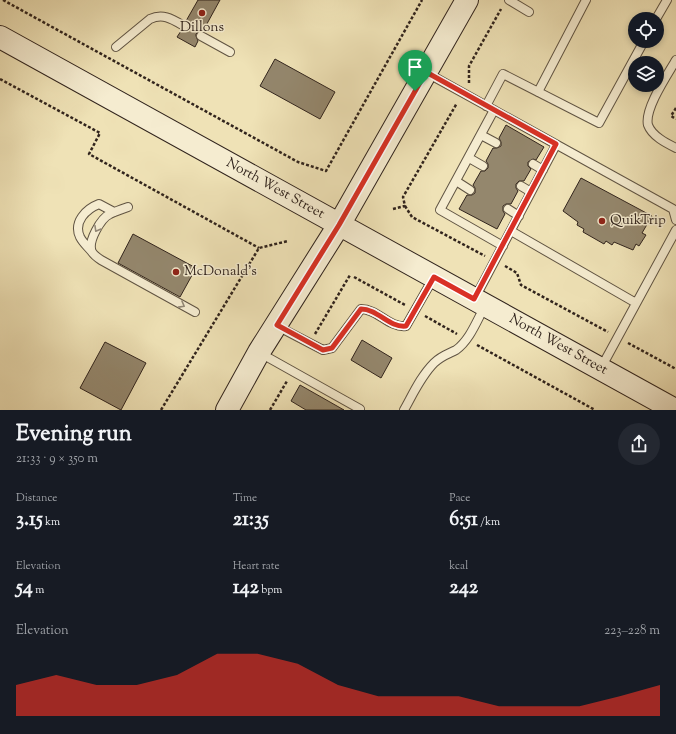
<!DOCTYPE html>
<html lang="en">
<head>
<meta charset="utf-8">
<style>
  :root { --surface:#171b24; --page:#242831; --text:#f1f3f6; --muted:#9ea1a6; --accent:#d93025 }
  body { margin:0; font-family:"Sorts Mill Goudy",serif; background:var(--page); color:var(--text); height:100vh; display:flex; flex-direction:column; font-size:15px; white-space:nowrap }
  * { box-sizing:border-box; margin:0 }
  p { font-size:13px; color:var(--muted) }
  .icon { flex:none; width:22px; height:22px; fill:none; stroke:currentColor; stroke-width:2; stroke-linecap:round; stroke-linejoin:round }
  .map { position:relative; height:410px; overflow:hidden }
  .panel { display:flex; flex-direction:column; background:var(--surface); flex:1 }
  .panel>* { flex:none }
  .controls { position:absolute; left:628px; top:12px; display:grid; gap:8px }
  .controls a { display:grid; place-items:center; width:36px; height:36px; border-radius:50%; background:var(--surface); box-shadow:0 2px 6px #0003; font-size:20px }
  .pin { position:absolute; display:grid; place-items:center; width:34px; height:34px; color:#fff; margin:-41px -17px; border-radius:50% 50% 50% 0; rotate:-45deg; box-shadow:0 0 4px #0007 }
  .pin .icon { rotate:45deg }
  .round { display:grid; place-items:center; flex:none; width:42px; height:42px; border-radius:21px; background:var(--page) }
  .summary { display:flex; align-items:center; justify-content:space-between; height:68px; padding:0 16px }
  h1 { font-size:22px; font-weight:700; line-height:30px }
  .stats { display:grid; grid-template-columns:repeat(3,1fr); gap:6px; height:68px; padding:4px 16px }
  .stats div { display:grid; align-content:center }
  .stats b { font-size:20px; font-weight:700 }
  .stats small { font-size:11px; font-weight:400 }
  .stats p { font-size:11px }
  .chart { height:112px; padding:8px 16px }
  .chart p { display:flex; justify-content:space-between }
  .chart svg { width:100%; height:72px; margin-top:4px; fill:var(--accent); opacity:.7 }
  .map>svg:first-child { display:block }
  .building { fill:#94876d; stroke:#31241d }
  .lines { fill:none; stroke-linecap:round; stroke-linejoin:round }
  .lane-casing { stroke:#605443; stroke-width:10 }
  .secondary-casing { stroke:#31241d; stroke-width:24 }
  .path { stroke:#31241d; stroke-width:2.5; stroke-dasharray:3 2; stroke-linecap:butt }
  .lane { stroke:#f5ecd0; stroke-width:8 }
  .secondary { stroke:#f5ecd0; stroke-width:22 }
  .oneway { stroke:#938876 }
  .route-casing { stroke:#fff; stroke-width:8 }
  .route { stroke:#d93025; stroke-width:5 }
  .poi-dot { fill:#8f2418; stroke:#f5ecd0; stroke-width:1.5 }
  .labels { text-anchor:middle; dominant-baseline:central; stroke-width:3; stroke-linejoin:round; paint-order:stroke }
  .poi-label { font-size:14px; fill:#31241d; stroke:#f5ecd0; text-anchor:start }
  .street-label { font-size:14px; fill:#31241d; stroke:#f5ecd0 }
</style>
</head>
<body>
<div class="map">
<svg width="676" height="410" viewBox="0 0 676 410">
  <rect width="100%" height="100%" fill="#efe2b6"/>
  <filter id="stains"><feTurbulence type="fractalNoise" baseFrequency=".005" numOctaves="4"/><feColorMatrix values="0 0 0 0 .2 0 0 0 0 .09 0 0 0 0 .02 0 0 0 .5 -.17"/></filter>
  <radialGradient id="worn" r=".72"><stop offset=".6" stop-color="#630" stop-opacity="0"/><stop offset="1" stop-color="#630" stop-opacity=".3"/></radialGradient>
  <!-- building -->
  <path class="building" d="M198,0H220L203,31H199L196,34V36L198,41L195,47L177,37L181,31H186L189,28V24L186,21Z
    M275,59L335,92L320,119L260,86Z
    M506,125L544,147L536,160L533,159L528,162V166L531,169L524,181H519L516,184V188L518,191L511,204H506L503,206V211L505,214L497,229L459,209L467,195H472L475,193V188L473,185L481,171H485L488,168V164L486,161L493,148H497L501,146V142L499,138Z
    M581,178L652,216L642,233L646,235L639,246L636,244L633,250L614,242L612,245L606,241L604,244L583,232L584,229L577,225L578,222L563,211Z
    M133,234L196,268L180,297L118,263Z
    M362,340L392,358L381,378L351,360Z
    M105,342L146,363L121,410L80,388Z
    M300,385L344,410H306L291,401Z"/>
  <g class="lines">
    <!-- lane casing -->
    <g class="lane-casing">
      <path id="lane" d="M509,0L529,12
        M656,19L667,0
        M201,36L230,52
        M116,47L150,19C163,13 172,19 184,26
        M676,60C668,74 644,109 648,125C652,136 666,143 676,148
        M427,73L673,209L676,220
        M538,92L586,0
        M486,106L503,74L599,123L644,41
        M494,110L440,210L503,246
        M481,135L496,143
        M469,158L483,166
        M533,164L543,170
        M456,181L470,190
        M521,186L531,192
        M128,207C122,209 116,211 110,214C101,218 87,242 92,252C94,255 98,258 101,260L195,312
        M508,209L519,216
        M511,231L636,303
        M92,252C88,247 83,243 80,237C73,222 86,209 99,204L114,212
        M475,298L556,145
        M277,326L323,350L332,348L361,309C378,309 389,328 406,326L434,277
        M260,353L360,409
        M601,368L676,230
        M404,410C413,394 421,376 434,363C441,356 448,354 456,350C470,340 477,320 485,306"/>
    </g>
    <!-- secondary casing -->
    <g class="secondary-casing">
      <path id="secondary" d="M0,37L675,410
        M227,410L259,352L339,225L467,0"/>
    </g>
    <!-- path -->
    <path class="path" d="M3,0L298,162L326,171L422,0
      M0,79L100,133L89,154L259,248
      M469,83V66L501,9
      M676,108L671,116L676,119
      M405,206L412,217L485,256
      M393,209L405,206L403,197L457,103
      M505,266L517,273L521,285L608,332
      M354,277L405,305
      M425,316L457,334
      M315,334L350,275
      M628,343L676,369
      M477,345L595,410
      M161,410L259,248L288,241
      M270,410L287,381"/>
    <!-- lane -->
    <use href="#lane" class="lane"/>
    <!-- secondary -->
    <use href="#secondary" class="secondary"/>
  </g>
  <!-- one-way arrows -->
  <defs><path id="oneway-chevron" d="M-2-3.5L2.5 0L-2 3.5" fill="none" stroke-width="1.6" stroke-linecap="round" stroke-linejoin="round"/></defs>
  <g class="oneway">
    <use href="#oneway-chevron" transform="translate(97 229) rotate(120)"/>
    <use href="#oneway-chevron" transform="translate(182 305) rotate(29)"/>
  </g>
  <g class="lines">
    <!-- route casing -->
    <g class="route-casing">
      <path id="route" d="M426,72L556,144L474,299L434,277L406,326C389,328 378,309 361,309L332,348L323,350L277,325L339,225Z"/>
    </g>
    <!-- route -->
    <use href="#route" class="route"/>
  </g>
  <!-- markers -->
  <g class="poi-dot">
    <circle cx="202" cy="13" r="4"/>
    <circle cx="602" cy="221" r="4"/>
    <circle cx="176" cy="272" r="4"/>
  </g>
  <g class="labels">
    <!-- poi labels -->
    <g class="poi-label">
      <text x="202" y="28" text-anchor="middle">Dillons</text>
      <text x="610" y="221">QuikTrip</text>
      <text x="184" y="272">McDonald's</text>
    </g>
    <!-- street labels -->
    <g class="street-label">
      <text transform="translate(275 189) rotate(29)">North West Street</text>
      <text transform="translate(558 345) rotate(29)">North West Street</text>
    </g>
  </g>
  <rect width="100%" height="100%" filter="url(#stains)"/>
  <rect width="100%" height="100%" fill="url(#worn)"/>
</svg>
<div class="controls">
<a><svg class="icon" aria-label="locate" viewBox="0 0 24 24"><circle cx="12" cy="12" r="6"/><path d="M12 2v4M12 18v4M2 12h4M18 12h4"/></svg></a>
<a><svg class="icon" aria-label="layers" viewBox="0 0 24 24"><path d="M12 4l9 5-9 5-9-5zM3 14l9 5 9-5"/></svg></a>
</div>
<div class="pin" style="left:415px;top:91px;background:#1e9e55"><svg class="icon" aria-label="arrive" viewBox="0 0 24 24"><path d="M6 21V4h12l-3 4 3 4H6"/></svg></div>
</div>
<section class="panel">
<div class="summary"><div><h1>Evening run</h1><p>21:33 · 9 × 350 m</p></div><a class="round"><svg class="icon" aria-label="share" viewBox="0 0 24 24"><path d="M12 15V3M7 8l5-5 5 5M5 13v7h14v-7"/></svg></a></div>
<div class="stats">
<div><p>Distance</p><b>3.15<small> km</small></b></div>
<div><p>Time</p><b>21:35</b></div>
<div><p>Pace</p><b>6:51<small> /km</small></b></div>
</div>
<div class="stats">
<div><p>Elevation</p><b>54<small> m</small></b></div>
<div><p>Heart rate</p><b>142<small> bpm</small></b></div>
<div><p>kcal</p><b>242</b></div>
</div>
<div class="chart"><p><span>Elevation</span>223–228 m</p>
<svg viewBox="0 0 160 44" preserveAspectRatio="none"><path d="M0 44V25L10 19L20 25L30 25L40 19L50 6L60 6L70 12L80 25L90 32L100 32L110 32L120 38L130 38L140 38L150 32L160 25V44z"/></svg>
</div>
</section>
</body>
</html>
